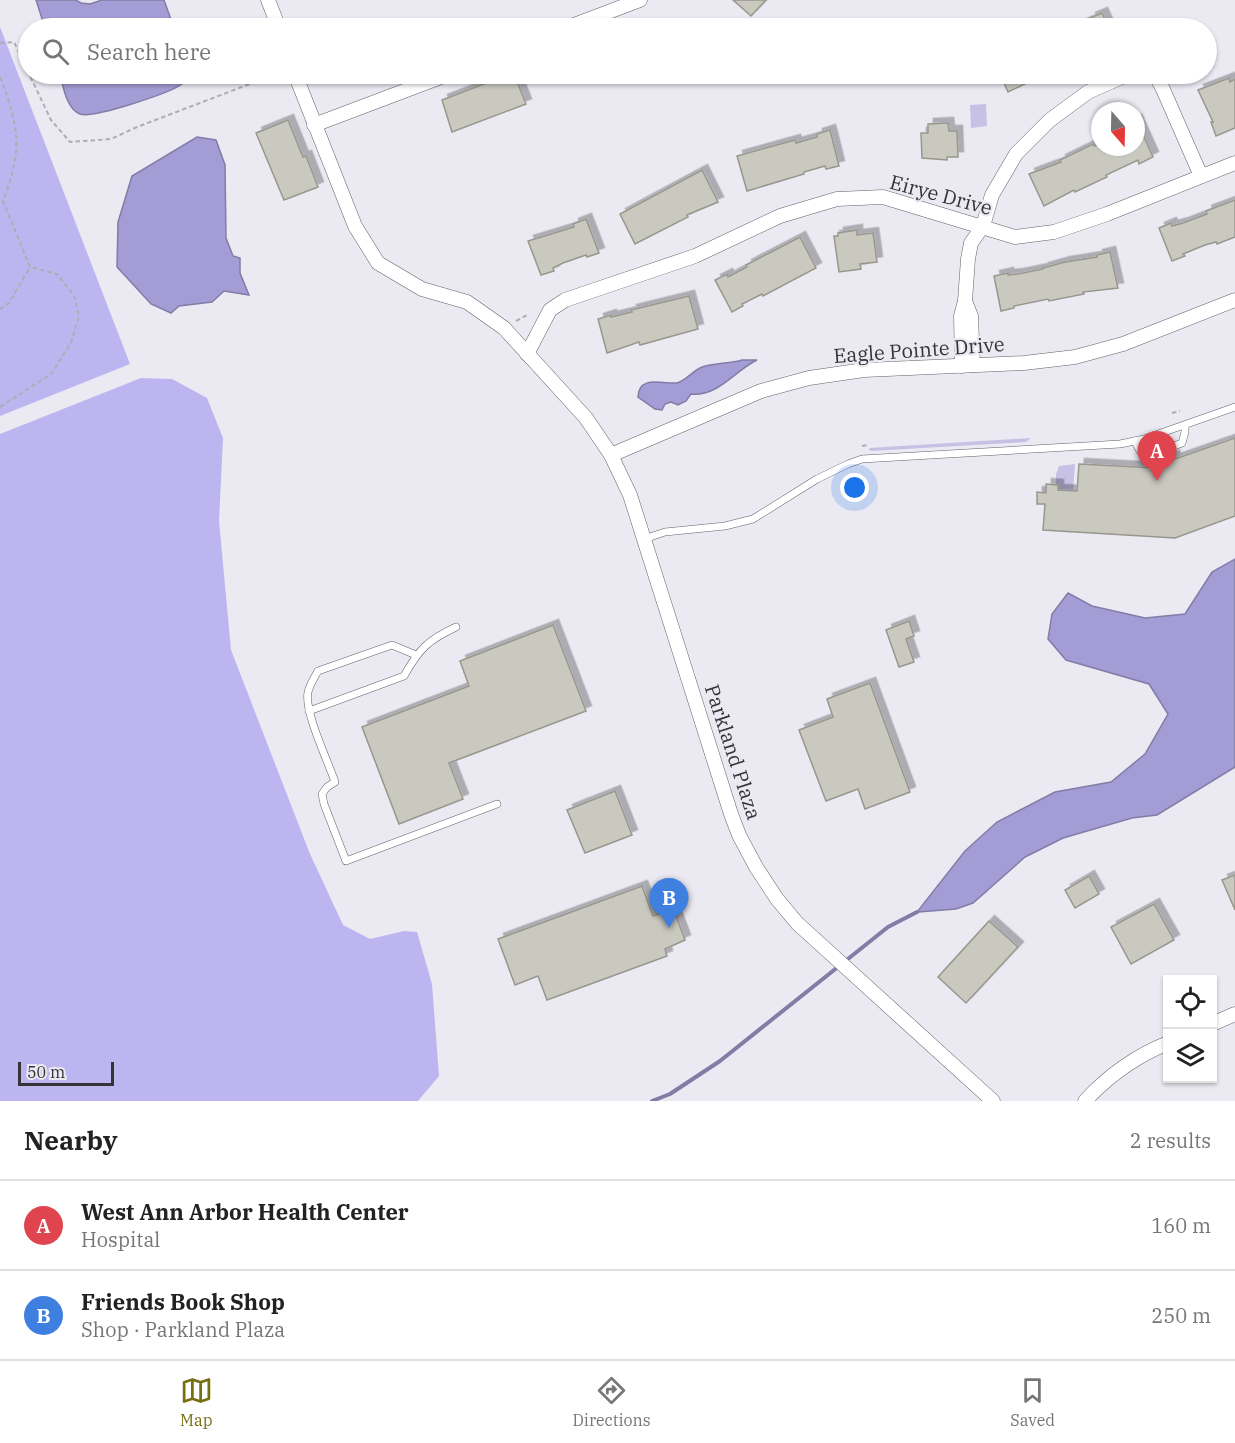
<!DOCTYPE html>
<html lang="en">
<head>
<meta charset="utf-8">
<style>
  :root { --surface:#fff; --page:#f2f2f2; --text:#222; --muted:#767676; --line:#e0e0e0; --accent:#777011 }
  body { margin:0; font-family:"IBM Plex Serif",serif; background:var(--page); color:var(--text) }
  .controls { position:absolute; right:18px; bottom:18px; display:grid; overflow:hidden; border-radius:0px; box-shadow:0 2px 4px #0004 }
  .controls button { width:54px; height:54px; display:grid; place-items:center; padding:0; border:0; border-bottom:2px solid var(--line); background:var(--surface); color:var(--text); font:30px sans-serif }
  .compass { position:absolute; left:1091px; top:102px; width:54px; height:54px; border-radius:50%; background:var(--surface); box-shadow:0 2px 4px #0004; rotate:160deg }
  .scale { position:absolute; left:18px; bottom:15px; width:96px; box-sizing:border-box; padding-left:6px; border:3px solid #343437; border-top:0; font-size:16px; line-height:21px; white-space:nowrap; color:#343437; -webkit-text-stroke:4px #ebeaf3; paint-order:stroke }
  .you { position:absolute; left:855px; top:488px; width:21px; height:21px; margin:-15px; border:4px solid #fff; border-radius:50%; background:#1a73e8; box-shadow:0 0 0 9px #1a73e833 }
  .badge { display:grid; place-items:center; width:39px; height:39px; border-radius:50%; background:var(--accent); color:#fff; font-size:20px; font-weight:700 }
  .pin { position:absolute; translate:-50% -50px; filter:drop-shadow(0 2px 3px #0008) }
  .pin::after { content:''; position:absolute; top:32px; width:21px; height:18px; background:inherit; clip-path:polygon(0 0,100% 0,50% 100%) }
  .list { margin:0; padding:0; list-style:none }
  h2 { display:flex; justify-content:space-between; align-items:center; height:78px; margin:0; padding:0 24px; font-size:26px }
  h2 small { font-size:20px; font-weight:400; color:var(--muted) }
  .list li { display:grid; grid-template-columns:39px 1fr auto; gap:18px; align-items:center; box-sizing:border-box; height:90px; padding:0 24px; border-top:2px solid var(--line) }
  .list b { display:block; font-size:22px; white-space:nowrap }
  .list p { margin:0; font-size:20px; white-space:nowrap; color:var(--muted) }
  .list em { font-size:20px; font-style:normal; color:var(--muted) }
  .icon { flex:none; width:33px; height:33px; fill:none; stroke:currentColor; stroke-width:2; stroke-linecap:round; stroke-linejoin:round }
  .map { position:relative; flex:none; width:1235px; height:1101px; overflow:hidden }
  .search { position:absolute; background:var(--surface); box-shadow:0 2px 4px #0004; left:18px; right:18px; top:18px; height:66px; display:flex; align-items:center; gap:15px; box-sizing:border-box; padding:0 21px; border-radius:33px; color:var(--muted); font-size:22px }
  .sheet { height:258px; background:var(--surface) }
  nav { display:flex; justify-content:space-around; align-items:center; box-sizing:border-box; height:84px; border-top:2px solid var(--line); background:var(--surface); font-size:16px; color:var(--muted) }
  nav a { display:grid; justify-items:center; gap:3px }
  nav .on { color:var(--accent) }
  .map>svg:first-child { display:block }
  .green { fill:#c6c1e5 }
  .forest { fill:#bdb5f0 }
  .water { fill:#a49cd5; stroke:#827da6; stroke-width:1.5 }
  .lines { fill:none; stroke-linecap:round; stroke-linejoin:round }
  .stream { stroke:#827da6; stroke-width:4 }
  .building { fill:#c9c9c0; stroke:#98978e; stroke-width:1.5; filter:url(#shadow) }
  .service-casing { stroke:#626169; stroke-width:8 }
  .minor-casing { stroke:#626169; stroke-width:15 }
  .path { stroke:#adadb4; stroke-width:2; stroke-dasharray:4.5 3; stroke-linecap:butt }
  .service { stroke:#fff; stroke-width:7 }
  .minor { stroke:#fff; stroke-width:14 }
  .labels { text-anchor:middle; stroke-width:4.5; stroke-linejoin:round; paint-order:stroke }
  .street-label { font-size:20px; fill:#343437; stroke:#ebeaf3 }
</style>
</head>
<body>
<div class="map">
<svg width="1235" height="1101" viewBox="0 0 1235 1101">
  <defs>
    <filter id="shadow"><feDropShadow dx="5.5" dy="-5.5" stdDeviation="0" flood-color="#0004"/></filter>
  </defs>
  <rect width="100%" height="100%" fill="#ebeaf3"/>
  <g class="green">
    <polygon points="986,104 987,126 971,128 970,105"/>
    <polygon points="1031,438 1026,442 871,451 869,449 869,448"/>
    <polygon points="1075,464 1073,491 1056,490 1056,474 1059,466"/>
  </g>
  <g class="forest">
    <polygon points="0,27 130,364 0,416"/>
    <polygon points="141,378 172,379 207,398 223,438 219,521 231,650 310,854 343,925 370,939 404,931 417,932 432,984 439,1076 418,1101 0,1101 0,434"/>
  </g>
  <g class="water">
    <polygon points="36,0 76,0 81,3 90,4 102,0 164,0 174,28 45,28"/>
    <path d="M60 74H188V77C186 79 185 82 182 84 170 93 92 119 80 114 66 109 63 85 60 74Z"/>
    <polygon points="197,137 216,140 225,165 226,238 233,256 240,258 240,273 249,295 224,291 212,302 179,306 171,313 151,304 117,267 118,222 132,176"/>
    <path d="M742 360H757C734 371 718 397 691 394L686 401 678 405 671 402 665 404 662 410 655 409 638 397C639 375 661 384 676 383 683 383 692 372 700 368 711 363 729 364 742 360Z"/>
    <polygon points="1235,559 1235,767 1157,815 1132,818 1063,838 1025,857 973,903 956,909 917,912 965,851 997,822 1055,792 1111,782 1145,754 1168,714 1149,684 1066,660 1048,639 1052,614 1068,593 1092,606 1145,618 1185,614 1212,572"/>
  </g>
  <g class="lines">
    <polyline class="stream" points="652,1101 670,1094 720,1061 888,927 917,912"/>
  </g>
  <g class="building">
    <polygon points="733,0 766,0 751,16"/>
    <polygon points="1102,13 1109,28 1072,28 1091,20 1090,18"/>
    <polygon points="510,74 514,74 526,104 452,132 442,100"/>
    <polygon points="1000,74 1046,74 1008,92"/>
    <polygon points="1229,78 1230,82 1235,79 1235,128 1216,136 1211,122 1213,122 1198,90"/>
    <polygon points="1136,119 1153,157 1139,164 1138,160 1106,175 1107,177 1075,192 1074,190 1044,206 1029,174 1061,162 1060,160 1093,144 1094,146 1100,143 1100,147 1136,147"/>
    <polygon points="288,120 303,157 306,156 318,187 284,200 256,133"/>
    <polygon points="948,123 949,131 957,131 958,157 947,157 947,160 922,158 921,133 928,133 928,124"/>
    <polygon points="830,130 839,166 826,169 825,166 804,172 804,174 747,191 737,156 795,140 796,143 817,137 817,134"/>
    <polygon points="702,170 718,202 687,215 688,217 635,244 620,214"/>
    <polygon points="1235,200 1235,237 1217,244 1216,242 1205,245 1183,254 1185,256 1172,261 1159,228 1171,223 1172,226 1183,223 1207,214 1206,211"/>
    <polygon points="586,219 599,253 587,257 586,255 563,263 553,268 554,271 541,275 528,241 574,227 573,224"/>
    <polygon points="857,230 857,235 873,233 877,262 860,264 861,269 839,272 834,236 838,236 838,233"/>
    <polygon points="800,237 816,268 763,296 762,294 742,304 743,306 732,312 715,280 727,274 728,277 747,267 746,265"/>
    <polygon points="1110,252 1118,288 1083,292 1084,294 1049,301 1048,299 1014,306 1014,308 1001,311 994,276 1008,273 1008,275 1018,274 1043,269 1043,268 1065,262 1097,257 1097,255"/>
    <polygon points="689,296 698,329 640,345 639,342 607,353 598,319 611,315 611,317 632,312 631,310"/>
    <polygon points="1235,438 1235,516 1175,538 1043,530 1045,504 1037,504 1037,492 1046,493 1046,484 1058,485 1058,490 1077,491 1079,464 1155,468 1152,460 1169,454 1171,458 1174,456 1175,459"/>
    <polygon points="909,621 914,636 906,639 914,662 899,667 886,630"/>
    <polygon points="553,625 586,711 449,763 463,799 399,824 362,727 469,686 460,661"/>
    <polygon points="870,683 910,792 865,809 858,789 826,801 799,730 833,717 827,699"/>
    <polygon points="615,791 632,835 585,853 567,810"/>
    <polygon points="1235,875 1235,910 1222,880"/>
    <polygon points="1089,876 1099,894 1075,908 1065,890"/>
    <polygon points="642,886 653,916 673,908 685,940 665,949 667,956 547,1000 538,976 515,985 498,939"/>
    <polygon points="1154,904 1174,940 1131,964 1111,927"/>
    <polygon points="989,921 1018,947 966,1003 938,977"/>
  </g>
  <g class="lines">
    <g class="service-casing">
      <g id="service">
        <path d="M1135 441C1139 449 1141 457 1151 455L1182 443 1185 432V425"/>
        <polyline points="644,539 665,532 725,526 753,519 817,479 848,464 862,459 1120,444 1144,439 1235,407"/>
        <path d="M416 655 392 645 318 671C314 678 310 684 308 692 304 712 328 761 335 782L327 787 322 794 324 804 346 861 497 804"/>
        <path d="M309 711 404 676C419 649 428 640 456 627"/>
      </g>
    </g>
    <g class="minor-casing">
      <g id="minor">
        <polyline points="268,0 279,28"/>
        <polyline points="566,28 640,0"/>
        <polyline points="295,74 355,226 378,263 422,289 467,302 504,328 586,418 611,455 630,495 731,814 739,835 756,867 777,899 797,923 993,1101"/>
        <polyline points="1151,74 1157,78 1162,87 1201,176"/>
        <polyline points="314,125 449,74"/>
        <polyline points="965,301 971,316 973,365"/>
        <polyline points="527,354 550,310 565,300 695,256 780,216 837,199 883,197 1015,237 1054,232 1107,214 1235,163"/>
        <polyline points="962,366 961,316 965,301 968,259 971,243 983,226 992,195 1016,154 1050,120 1088,92 1129,74"/>
        <polyline points="611,455 761,391 809,378 864,370 1024,363 1075,357 1123,344 1235,300"/>
        <polyline points="1212,1024 1235,1014"/>
        <path d="M1085 1101C1108 1076 1136 1056 1168 1043"/>
      </g>
    </g>
    <g class="path">
      <polyline points="0,43 14,42 51,120 70,142 111,139 137,127 276,74"/>
      <path d="M0 77C19 126 23 150 3 201L30 267"/>
      <polyline points="0,309 9,303 30,267"/>
      <polyline points="516,321 527,315"/>
      <polyline points="0,407 51,374 71,343 79,316 74,296 57,274 30,267"/>
      <polyline points="1172,413 1180,411"/>
      <polyline points="862,446 869,445"/>
    </g>
    <use href="#service" class="service"/>
    <use href="#minor" class="minor"/>
  </g>
  <g class="labels">
    <g class="street-label">
      <text transform="translate(941 195) rotate(15)" y="7">Eirye Drive</text>
      <text transform="translate(919 350) rotate(-4)" y="7">Eagle Pointe Drive</text>
      <text transform="translate(733 752) rotate(72)" y="7">Parkland Plaza</text>
    </g>
  </g>
</svg>
<div class="controls">
<button><svg class="icon" aria-label="locate" viewBox="0 0 24 24"><circle cx="12" cy="12" r="6"/><path d="M12 2v4M12 18v4M2 12h4M18 12h4"/></svg></button>
<button><svg class="icon" aria-label="layers" viewBox="0 0 24 24"><path d="M12 4l9 5-9 5-9-5zM3 14l9 5 9-5"/></svg></button>
</div>
<svg class="compass" viewBox="-18 -18 36 36"><path d="M0-13l5 13h-10z" fill="#e53935"/><path d="M0 13l5-13h-10z" fill="#767676"/></svg>
<div class="scale">50 m</div>
<div class="you"></div>
<div class="pin badge" style="left:1157px;top:481px;background:#e0444e">A</div>
<div class="pin badge" style="left:669px;top:928px;background:#3f7fe0">B</div>
<div class="search"><svg class="icon" aria-label="search" viewBox="0 0 24 24"><circle cx="10" cy="10" r="6"/><path d="M15 15l6 6"/></svg>Search here</div>
</div>
<section class="sheet">
<h2>Nearby<small>2 results</small></h2>
<ul class="list">
<li><span class="badge" style="background:#e0444e">A</span><div><b>West Ann Arbor Health Center</b><p>Hospital</p></div><em>160 m</em></li>
<li><span class="badge" style="background:#3f7fe0">B</span><div><b>Friends Book Shop</b><p>Shop · Parkland Plaza</p></div><em>250 m</em></li>
</ul>
</section>
<nav>
<a class="on"><svg class="icon" aria-label="map" viewBox="0 0 24 24"><path d="M3 6l6-2 6 2 6-2v14l-6 2-6-2-6 2zM9 4v14M15 6v14"/></svg>Map</a>
<a><svg class="icon" aria-label="directions" viewBox="0 0 24 24"><path d="M12 3l9 9-9 9-9-9zM9 14v-3h6M13 9l2 2-2 2"/></svg>Directions</a>
<a><svg class="icon" aria-label="saved" viewBox="0 0 24 24"><path d="M7 4h10v16l-5-4-5 4z"/></svg>Saved</a>
</nav>
</body>
</html>
